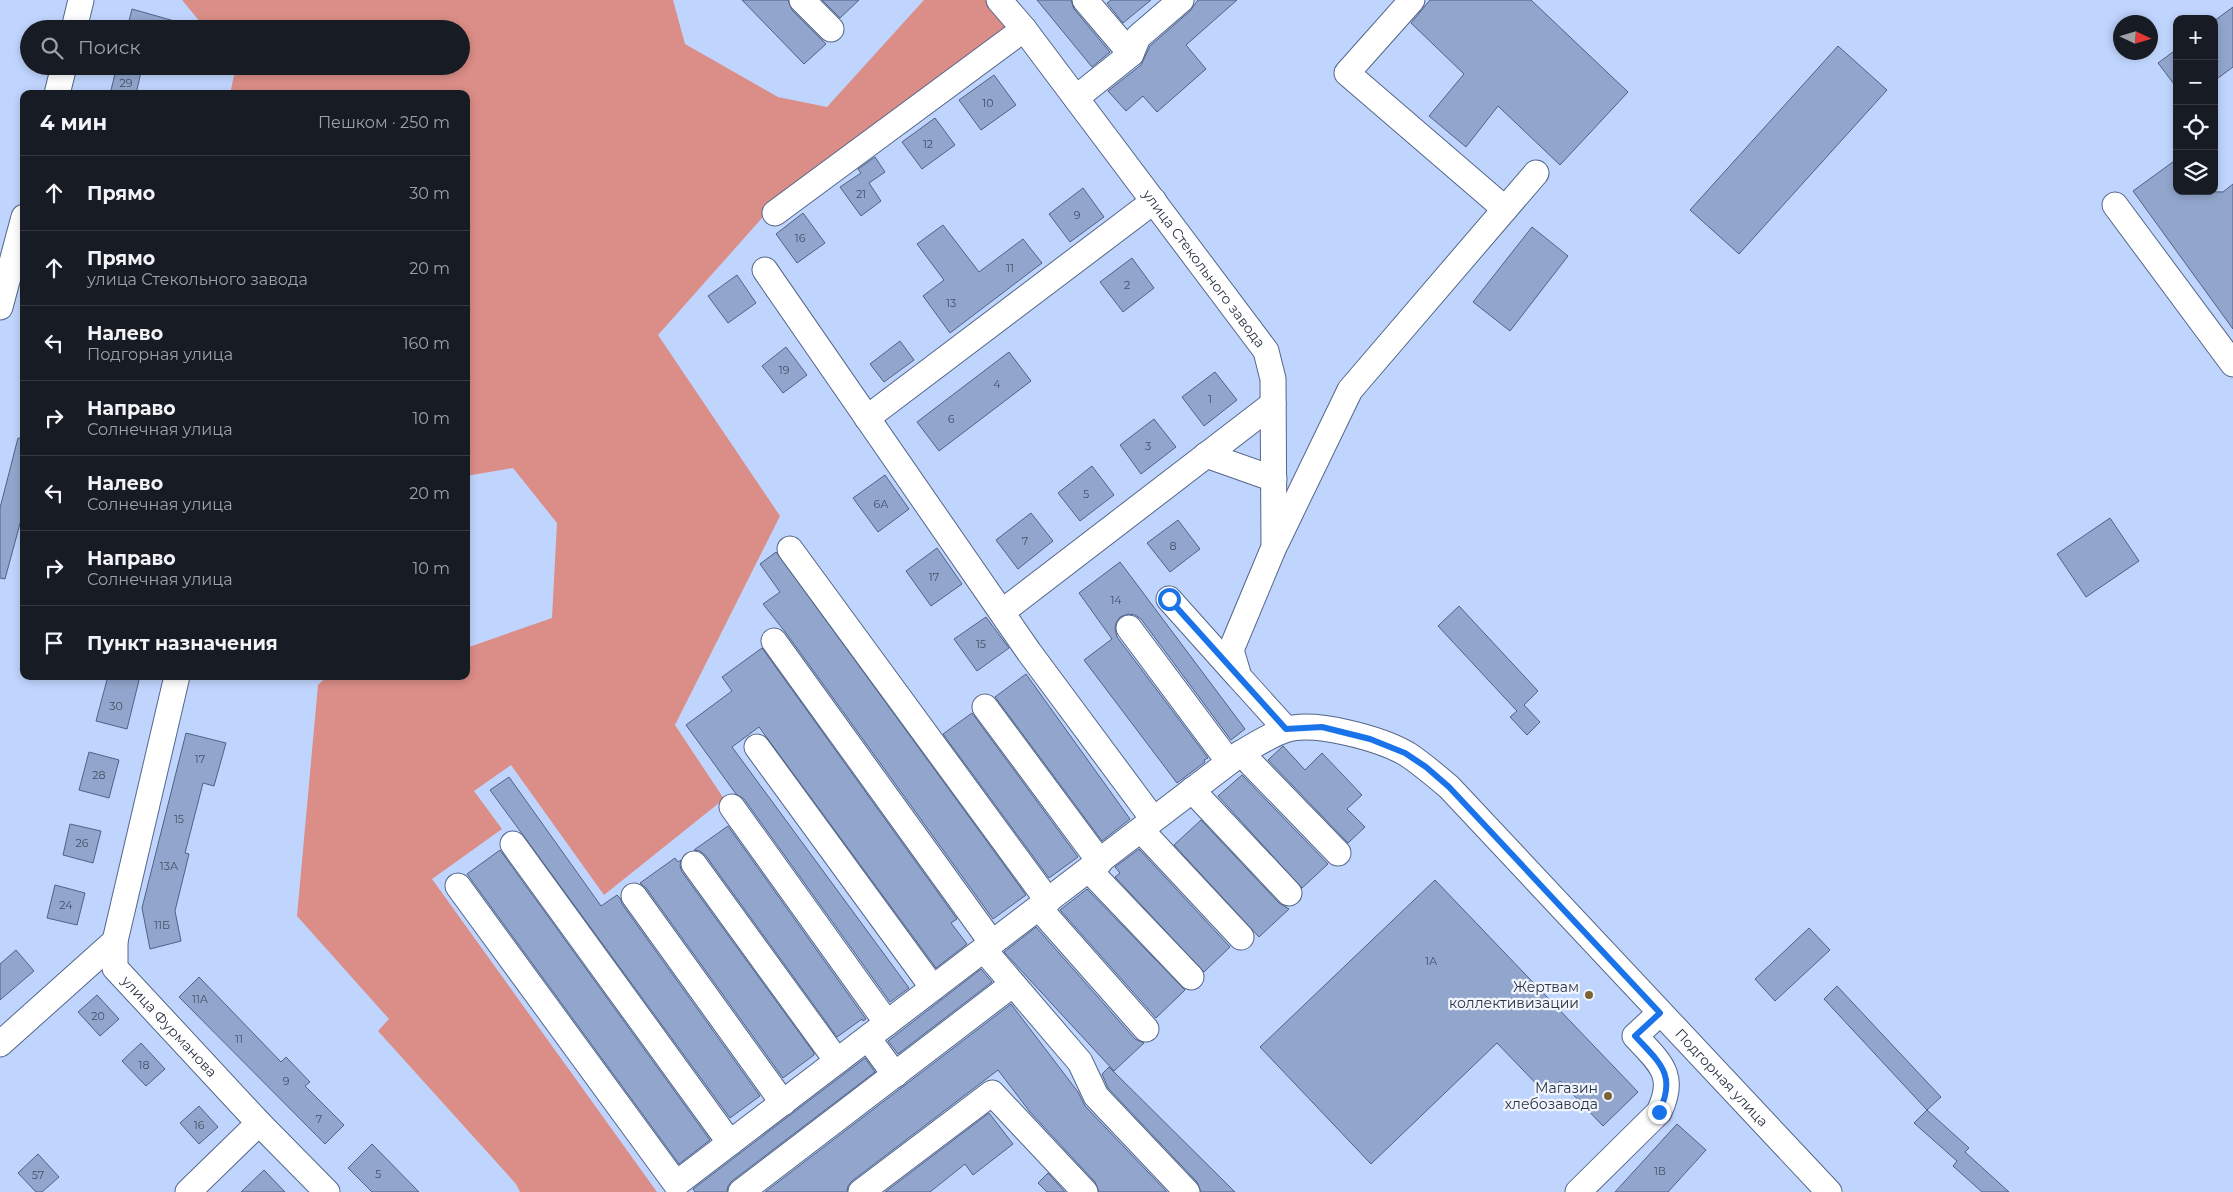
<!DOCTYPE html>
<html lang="ru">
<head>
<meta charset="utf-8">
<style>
  :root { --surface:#171b24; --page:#20242c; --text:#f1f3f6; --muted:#9ea1a6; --line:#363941 }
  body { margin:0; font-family:Montserrat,sans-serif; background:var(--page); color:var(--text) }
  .controls { position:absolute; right:15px; top:15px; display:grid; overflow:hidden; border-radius:10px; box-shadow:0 2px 8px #0003 }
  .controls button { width:45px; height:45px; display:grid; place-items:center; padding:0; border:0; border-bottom:1px solid var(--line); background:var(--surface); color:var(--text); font:25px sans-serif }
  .compass { position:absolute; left:2113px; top:15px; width:45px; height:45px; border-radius:50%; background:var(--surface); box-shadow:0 2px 8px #0003; rotate:94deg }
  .stop { position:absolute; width:15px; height:15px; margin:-11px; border:4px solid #1a73e8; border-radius:50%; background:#fff }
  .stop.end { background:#1a73e8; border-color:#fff; box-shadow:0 1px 5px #0008 }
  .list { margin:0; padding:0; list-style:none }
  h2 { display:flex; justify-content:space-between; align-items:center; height:65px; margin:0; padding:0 20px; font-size:21px }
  h2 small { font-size:16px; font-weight:400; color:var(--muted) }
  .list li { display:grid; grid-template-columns:32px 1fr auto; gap:15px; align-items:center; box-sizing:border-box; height:75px; padding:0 20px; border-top:1px solid var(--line) }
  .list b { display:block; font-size:19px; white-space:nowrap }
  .list p { margin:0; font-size:16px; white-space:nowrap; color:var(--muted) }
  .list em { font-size:16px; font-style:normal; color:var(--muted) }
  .icon { flex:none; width:28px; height:28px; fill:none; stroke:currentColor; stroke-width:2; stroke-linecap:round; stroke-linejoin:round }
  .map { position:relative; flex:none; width:2233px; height:1192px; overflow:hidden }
  .search { position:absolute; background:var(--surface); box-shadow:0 2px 8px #0003; left:20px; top:20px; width:450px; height:55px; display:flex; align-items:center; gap:12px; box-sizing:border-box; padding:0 18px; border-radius:28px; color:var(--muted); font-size:19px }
  .panel { position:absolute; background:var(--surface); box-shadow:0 2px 8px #0003; left:20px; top:90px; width:450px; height:590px; border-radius:10px }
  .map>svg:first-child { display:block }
  .green { fill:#db8d87 }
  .building { fill:#92a6cd; stroke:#506185 }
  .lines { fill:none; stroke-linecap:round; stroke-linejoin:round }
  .minor-casing { stroke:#54668a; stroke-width:27 }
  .minor { stroke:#fff; stroke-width:25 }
  .route { stroke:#1a73e8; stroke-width:6 }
  .poi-dot { fill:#796333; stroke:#f1f5fe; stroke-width:2 }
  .labels { text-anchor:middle; stroke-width:4.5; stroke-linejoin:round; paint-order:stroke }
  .number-label { font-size:11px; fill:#455066 }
  .street-label { font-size:14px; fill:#2b3343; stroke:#f1f5fe }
  .poi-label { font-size:14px; fill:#2b3343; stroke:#f1f5fe; text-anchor:end }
</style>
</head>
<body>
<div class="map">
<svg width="2233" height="1192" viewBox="0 0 2233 1192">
  <rect width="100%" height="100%" fill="#c0d5fe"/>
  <polygon class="green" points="182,0 673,0 685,44 778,97 827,107 924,0 990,0 1010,24 770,209 658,335 780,516 675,725 724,799 604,895 511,765 474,791 502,829 432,879 657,1192 520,1192 516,1184 378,1031 389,1019 297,916 318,685 327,676 466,676 466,648 552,618 557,523 513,468 466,476 466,94 230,94 236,66 461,66 461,29 206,29"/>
  <g class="building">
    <polygon points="742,0 788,0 792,10 826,44 804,64"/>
    <polygon points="822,0 859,0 840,18"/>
    <polygon points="1037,0 1071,0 1074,9 1110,52 1092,67"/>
    <polygon points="1111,0 1151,0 1123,23 1107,3"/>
    <polygon points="1198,0 1237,0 1186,45 1206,69 1157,112 1143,96 1126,111 1108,91 1141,65 1150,46 1190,11"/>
    <polygon points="1430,0 1531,0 1628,92 1560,165 1498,106 1466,147 1429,116 1464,74 1411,23"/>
    <polygon points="2233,7 2233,67 2214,81 2214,21"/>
    <polygon points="132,9 185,24 184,29 127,29"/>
    <polygon points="1838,46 1887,90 1739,254 1690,210"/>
    <polygon points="2177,49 2177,88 2158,63"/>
    <polygon points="117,66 141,72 136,94 110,94"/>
    <polygon points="994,75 1016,105 981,130 959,100"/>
    <polygon points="935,118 955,145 922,169 902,142"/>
    <polygon points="875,157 885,172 869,183 881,201 861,216 840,187 861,173 858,169"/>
    <polygon points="2177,159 2177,191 2223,192 2233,184 2233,329 2133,191"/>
    <polygon points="1083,188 1104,217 1070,242 1049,214"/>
    <polygon points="803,213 825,243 797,263 776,234"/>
    <polygon points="943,225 979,272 1023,239 1042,263 950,333 923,296 944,280 917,244"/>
    <polygon points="1532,227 1568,256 1510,331 1473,302"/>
    <polygon points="1132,258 1154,288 1123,312 1100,282"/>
    <polygon points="737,275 756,303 728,323 708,296"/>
    <polygon points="900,341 914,360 884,382 870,364"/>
    <polygon points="786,347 807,375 783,393 762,366"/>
    <polygon points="1009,352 1031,381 939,451 917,422"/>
    <polygon points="1215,372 1237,400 1204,426 1182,397"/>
    <polygon points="1154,419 1176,447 1141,474 1120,445"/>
    <polygon points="18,438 24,439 24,509 5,579 0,578 0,508"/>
    <polygon points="1092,466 1114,495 1080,521 1058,493"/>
    <polygon points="885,475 909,509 878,532 853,498"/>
    <polygon points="1031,513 1053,541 1018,569 996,540"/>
    <polygon points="2110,518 2139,561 2086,597 2057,554"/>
    <polygon points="1178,520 1200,549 1170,572 1147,543"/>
    <polygon points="937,548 962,584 931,606 906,571"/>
    <polygon points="776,552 1026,895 993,919 786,633 763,604 780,592 760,564"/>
    <polygon points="1120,562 1245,729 1231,740 1141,619 1135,615 1128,614 1120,617 1116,623 1115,629 1117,637 1208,758 1204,760 1205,762 1177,783 1084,660 1112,639 1079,593"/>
    <polygon points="1459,606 1538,691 1524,705 1540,722 1527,735 1510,717 1517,711 1438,626"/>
    <polygon points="986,617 1009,648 977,671 954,639"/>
    <polygon points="762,648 957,919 951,923 967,944 936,968 759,727 732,747 909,988 890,1002 744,799 736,794 686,725 732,691 722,677"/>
    <polygon points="1026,674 1130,819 1102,841 995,697"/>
    <polygon points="108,676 140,676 127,729 96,721"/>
    <polygon points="972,713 1078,857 1049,878 943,734"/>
    <polygon points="186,733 226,743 214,786 203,783 185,853 189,854 175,911 181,941 150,949 142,908"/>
    <polygon points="1283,746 1305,770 1322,753 1362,795 1347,809 1365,827 1348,843 1268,760"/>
    <polygon points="89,752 119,760 109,798 79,790"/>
    <polygon points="1242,775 1328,864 1302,888 1218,796"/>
    <polygon points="509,777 601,906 617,895 620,898 622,904 760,1096 730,1118 490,790"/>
    <polygon points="1201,820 1279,903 1289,909 1259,937 1174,845"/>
    <polygon points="70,824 101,831 93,863 63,855"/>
    <polygon points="728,826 866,1019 863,1021 862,1019 837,1037 706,856 700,851 694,850"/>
    <polygon points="1139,849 1230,947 1204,972 1115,877 1120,873 1115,867"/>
    <polygon points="500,850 710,1140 679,1164 467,874"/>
    <polygon points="675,858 678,862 681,860 680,866 682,872 814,1053 814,1055 783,1078 646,888 640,883"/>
    <polygon points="1435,880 1638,1092 1603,1126 1560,1081 1546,1094 1497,1043 1371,1164 1260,1047"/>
    <polygon points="55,885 85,893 77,925 47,918"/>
    <polygon points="1087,889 1185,990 1156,1018 1060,910"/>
    <polygon points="1036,927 1135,1039 1144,1043 1114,1071 1004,952"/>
    <polygon points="1809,928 1830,950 1775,1001 1755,979"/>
    <polygon points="16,950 34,971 0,1000 0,964"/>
    <polygon points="981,969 992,982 898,1054 888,1041"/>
    <polygon points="199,977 281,1062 286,1057 310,1082 305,1086 344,1125 325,1144 179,997"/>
    <polygon points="1837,986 1941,1097 1927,1110 1824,999"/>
    <polygon points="97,995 119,1019 100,1036 78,1012"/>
    <polygon points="1011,1004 1078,1092 1085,1106 1167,1192 1099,1192 1095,1182 1030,1112 998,1070 852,1181 848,1186 847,1192 765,1192"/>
    <polygon points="141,1043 165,1069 146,1086 122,1061"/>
    <polygon points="865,1058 875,1072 732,1181 728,1186 727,1192 695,1192 693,1189"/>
    <polygon points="1109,1067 1235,1192 1201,1192 1197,1182 1108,1088 1102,1074"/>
    <polygon points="199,1106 218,1127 199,1144 180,1123"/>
    <polygon points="1927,1110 1969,1148 1965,1152 2009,1192 1982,1192 1953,1166 1957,1161 1914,1123"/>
    <polygon points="989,1113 1013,1144 973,1175 965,1164 930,1192 885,1192"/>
    <polygon points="1677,1124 1706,1150 1668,1192 1615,1192"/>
    <polygon points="372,1144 419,1192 372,1192 348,1168"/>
    <polygon points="38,1154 59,1177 42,1192 36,1192 18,1173"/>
    <polygon points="264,1170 285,1192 241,1192"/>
    <polygon points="1048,1173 1065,1192 1047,1192 1038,1183"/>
  </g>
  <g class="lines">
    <g class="minor-casing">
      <g id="minor">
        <polyline points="802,0 831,29"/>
        <path id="s1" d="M999 0 1024 29 1266 351 1273 379 1274 547 1231 650 1239 677 1286 729"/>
        <polyline points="1085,0 1131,54"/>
        <polyline points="1412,0 1347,73 1505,209"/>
        <polyline points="74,29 81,0"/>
        <polyline points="57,94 64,66"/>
        <polyline points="1076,98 1131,54 1138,37 1181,0"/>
        <polyline points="2115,205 2233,364"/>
        <polyline points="775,213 1024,29"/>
        <polyline points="765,270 1029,652 1153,819"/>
        <polyline points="0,307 24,217"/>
        <polyline points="867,418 1154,201"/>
        <polyline points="1206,455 1274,479"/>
        <polyline points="1276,543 1350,390 1536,173"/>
        <polyline points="790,549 1048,901"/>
        <polyline points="1169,599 1237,675"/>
        <polyline points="1002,612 1273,404"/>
        <polyline points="1129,628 1229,762"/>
        <polyline points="774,641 992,943"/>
        <path id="s2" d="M177 676 115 941V968L259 1123 327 1192"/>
        <polyline points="985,707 1100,862"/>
        <polyline points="757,747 933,988"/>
        <polyline points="1241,753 1338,853"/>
        <polyline points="1192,790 1289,893"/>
        <polyline points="732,807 887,1023"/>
        <polyline points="1141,830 1241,937"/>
        <polyline points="513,844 730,1143"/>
        <polyline points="694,864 837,1061"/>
        <polyline points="1089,870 1191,977"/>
        <path id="s3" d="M458 886 676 1184 1241 753C1255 745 1270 735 1285 730 1314 720 1381 739 1407 754 1422 764 1435 775 1449 787L1829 1192"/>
        <polyline points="634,896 783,1103"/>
        <polyline points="1039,908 1146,1029"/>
        <polyline points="984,950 1080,1062 1096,1096 1187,1192"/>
        <polyline points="868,1038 895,1075"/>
        <polyline points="0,1044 115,941"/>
        <polyline points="188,1192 259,1123"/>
        <polyline points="741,1192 1013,984"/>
        <polyline points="861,1192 992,1093 1085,1192"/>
        <path d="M1578 1192 1659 1112C1677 1075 1660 1063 1635 1036L1660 1013"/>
      </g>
    </g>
    <use href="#minor" class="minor"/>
  </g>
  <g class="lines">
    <path class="route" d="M1169 599 1286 729 1322 727 1370 739 1405 753 1426 767 1449 787 1660 1013 1635 1036C1660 1063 1677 1075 1659 1112"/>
  </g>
  <g class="poi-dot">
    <circle cx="1589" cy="995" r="5"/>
    <circle cx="1608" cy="1096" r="5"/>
  </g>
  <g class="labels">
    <g class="number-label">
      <text x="126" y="87">29</text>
      <text x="988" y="107">10</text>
      <text x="928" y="148">12</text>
      <text x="861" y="198">21</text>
      <text x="1077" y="219">9</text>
      <text x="800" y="242">16</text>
      <text x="1010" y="272">11</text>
      <text x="1127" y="289">2</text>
      <text x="951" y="307">13</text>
      <text x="784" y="374">19</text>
      <text x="997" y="388">4</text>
      <text x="1210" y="403">1</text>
      <text x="951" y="423">6</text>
      <text x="1148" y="450">3</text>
      <text x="1086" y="498">5</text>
      <text x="881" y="508">6А</text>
      <text x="1025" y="545">7</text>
      <text x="1173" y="550">8</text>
      <text x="934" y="581">17</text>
      <text x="1116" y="604">14</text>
      <text x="981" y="648">15</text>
      <text x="116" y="710">30</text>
      <text x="200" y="763">17</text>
      <text x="99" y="779">28</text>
      <text x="179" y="823">15</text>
      <text x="82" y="847">26</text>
      <text x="169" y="870">13А</text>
      <text x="66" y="909">24</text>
      <text x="162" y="929">11Б</text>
      <text x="1431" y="965">1А</text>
      <text x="200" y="1003">11А</text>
      <text x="98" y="1020">20</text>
      <text x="239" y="1043">11</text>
      <text x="144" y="1069">18</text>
      <text x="286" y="1085">9</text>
      <text x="319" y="1123">7</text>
      <text x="199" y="1129">16</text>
      <text x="1660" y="1175">1В</text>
      <text x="378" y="1178">5</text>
      <text x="38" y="1179">57</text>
    </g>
    <g class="street-label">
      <text dy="5" stroke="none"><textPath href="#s1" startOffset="338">улица Стекольного завода</textPath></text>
      <text dy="5" stroke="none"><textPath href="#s2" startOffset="379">улица Фурманова</textPath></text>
      <text dy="5" stroke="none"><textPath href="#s3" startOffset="1708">Подгорная улица</textPath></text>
    </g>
    <g class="poi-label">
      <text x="1579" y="992">Жертвам<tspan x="1579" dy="16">коллективизации</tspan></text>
      <text x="1598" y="1093">Магазин<tspan x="1598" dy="16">хлебозавода</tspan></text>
    </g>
  </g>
</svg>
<div class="controls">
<button>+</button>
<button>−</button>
<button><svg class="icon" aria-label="locate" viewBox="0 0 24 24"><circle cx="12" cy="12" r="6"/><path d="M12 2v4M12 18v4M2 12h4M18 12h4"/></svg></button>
<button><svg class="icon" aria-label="layers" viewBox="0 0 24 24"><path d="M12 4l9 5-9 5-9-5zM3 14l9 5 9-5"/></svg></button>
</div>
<svg class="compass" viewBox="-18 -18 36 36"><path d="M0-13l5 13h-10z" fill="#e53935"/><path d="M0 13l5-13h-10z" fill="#9ea1a6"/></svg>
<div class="stop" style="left:1169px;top:599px"></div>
<div class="stop end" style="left:1659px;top:1112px"></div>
<div class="search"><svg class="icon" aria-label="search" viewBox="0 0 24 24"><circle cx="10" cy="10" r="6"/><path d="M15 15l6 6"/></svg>Поиск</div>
<section class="panel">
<h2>4 мин<small>Пешком · 250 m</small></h2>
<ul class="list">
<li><svg class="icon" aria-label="ahead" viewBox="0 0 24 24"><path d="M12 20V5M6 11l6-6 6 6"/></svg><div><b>Прямо</b></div><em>30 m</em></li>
<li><svg class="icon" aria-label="ahead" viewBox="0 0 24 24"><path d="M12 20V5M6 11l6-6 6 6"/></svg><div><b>Прямо</b><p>улица Стекольного завода</p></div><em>20 m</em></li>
<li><svg class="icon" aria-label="left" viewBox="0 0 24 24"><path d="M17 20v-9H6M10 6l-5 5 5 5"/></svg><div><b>Налево</b><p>Подгорная улица</p></div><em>160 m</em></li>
<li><svg class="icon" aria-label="right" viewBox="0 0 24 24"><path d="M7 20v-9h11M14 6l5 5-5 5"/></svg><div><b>Направо</b><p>Солнечная улица</p></div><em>10 m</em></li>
<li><svg class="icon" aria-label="left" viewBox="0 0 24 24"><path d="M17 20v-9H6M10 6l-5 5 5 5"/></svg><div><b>Налево</b><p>Солнечная улица</p></div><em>20 m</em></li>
<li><svg class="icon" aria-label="right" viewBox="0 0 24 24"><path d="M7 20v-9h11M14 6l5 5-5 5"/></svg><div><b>Направо</b><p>Солнечная улица</p></div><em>10 m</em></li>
<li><svg class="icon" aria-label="arrive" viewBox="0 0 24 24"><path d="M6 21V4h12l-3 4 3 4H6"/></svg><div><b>Пункт назначения</b></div></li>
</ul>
</section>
</div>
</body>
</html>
